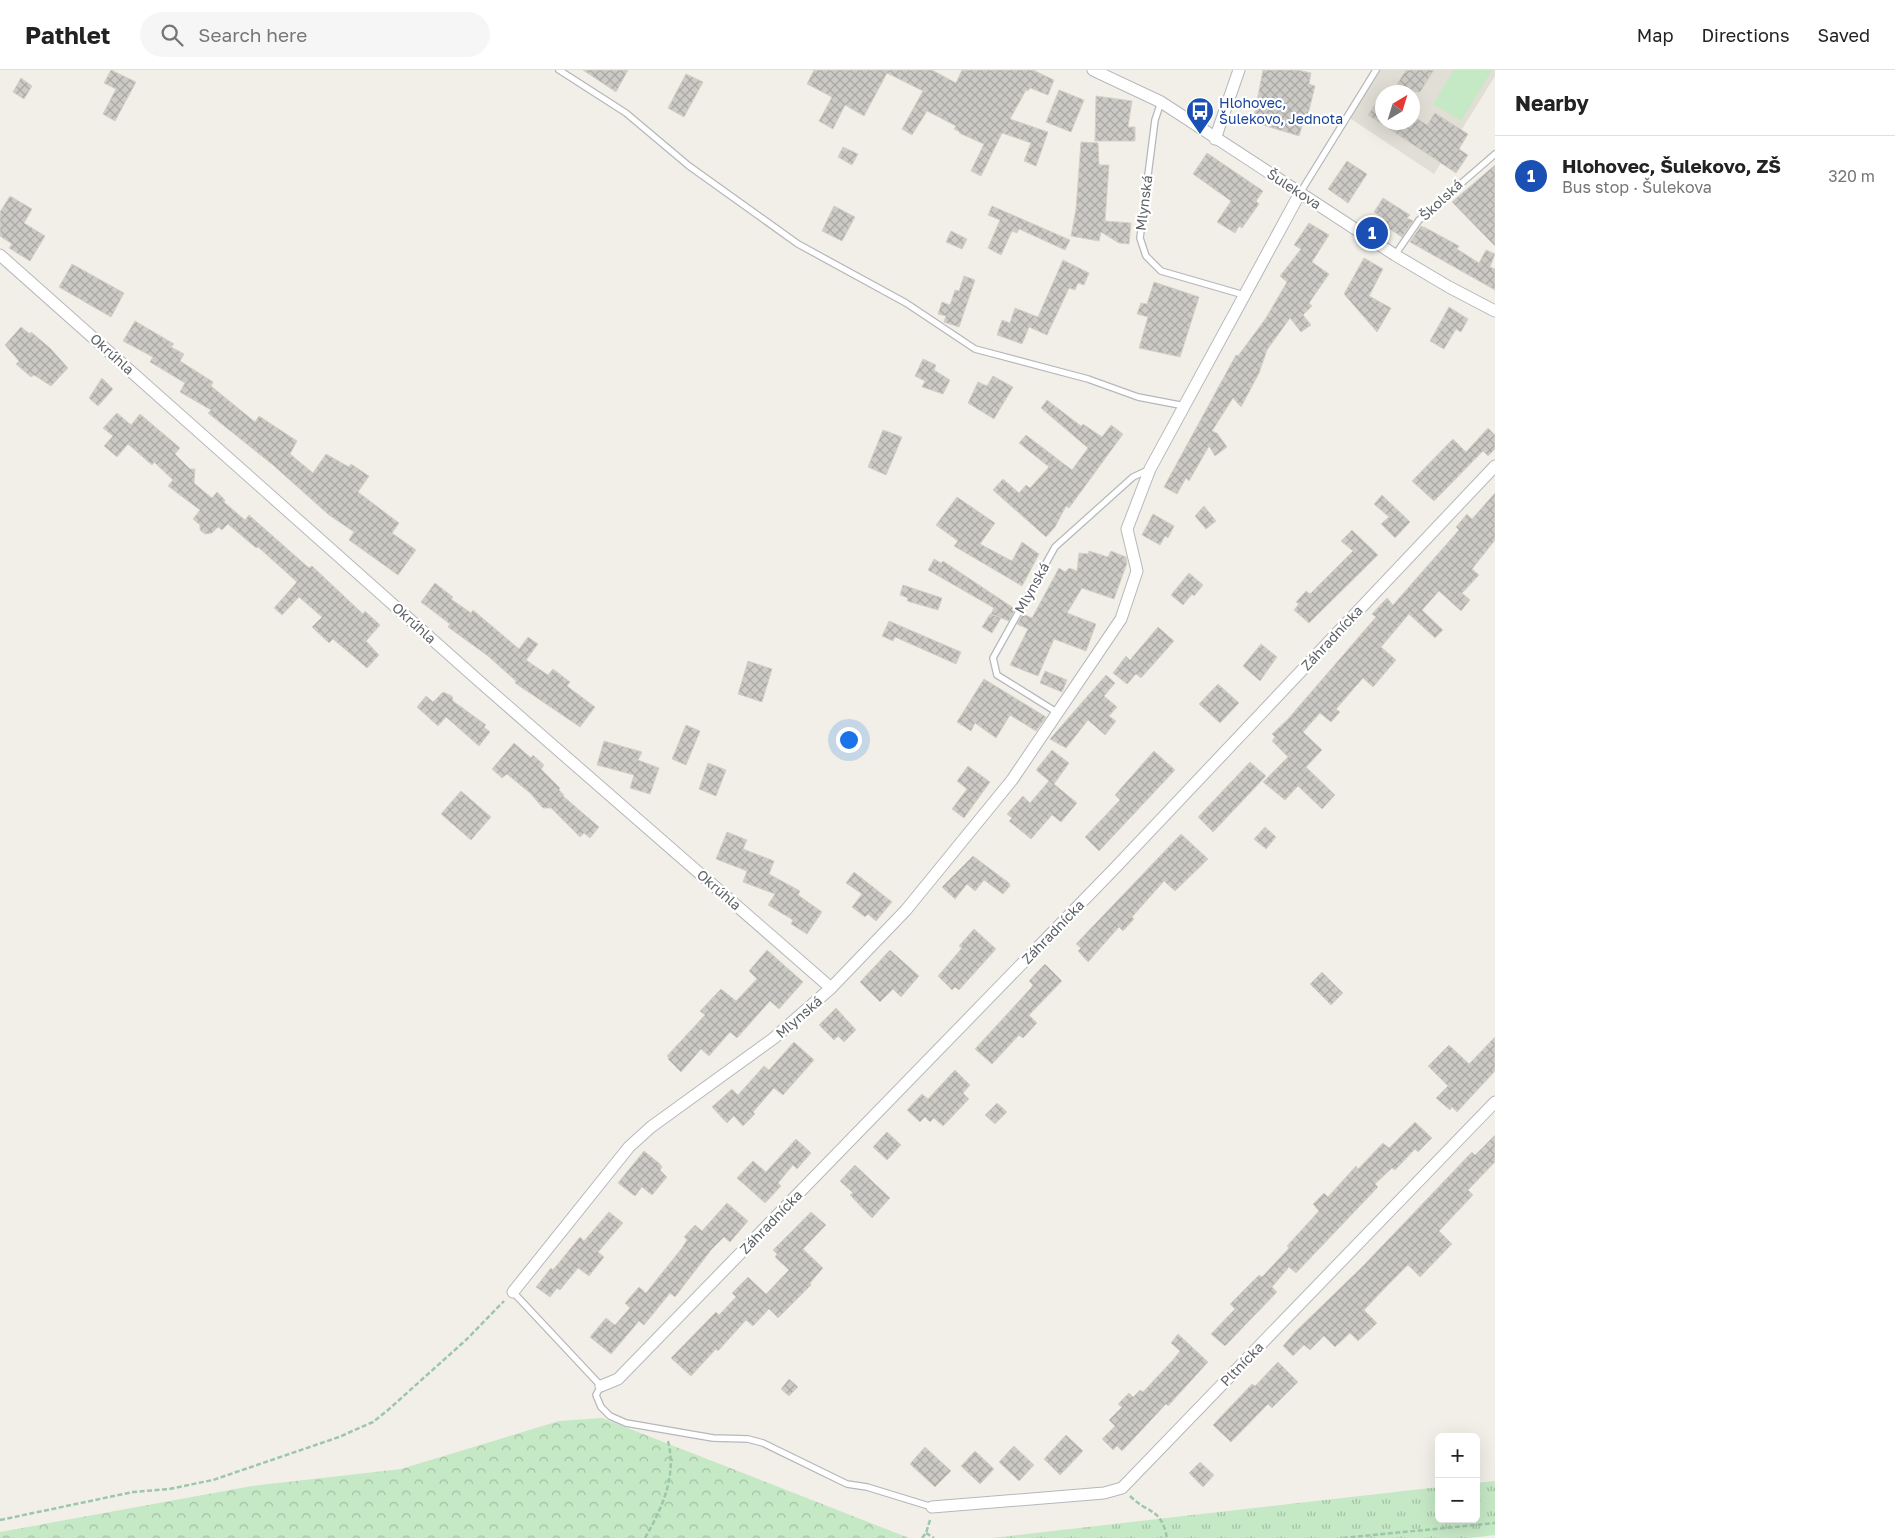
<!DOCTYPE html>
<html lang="en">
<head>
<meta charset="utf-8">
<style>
  :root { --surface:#fff; --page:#f6f6f6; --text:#222; --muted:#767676; --line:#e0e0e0; --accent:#ea4335 }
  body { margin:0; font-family:"Golos Text",sans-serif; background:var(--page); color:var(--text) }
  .controls { position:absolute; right:15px; bottom:15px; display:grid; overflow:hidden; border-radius:8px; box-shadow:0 5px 20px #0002 }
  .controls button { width:45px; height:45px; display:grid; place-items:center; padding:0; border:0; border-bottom:1px solid var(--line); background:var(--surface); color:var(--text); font:25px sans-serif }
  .compass { position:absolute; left:1375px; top:15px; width:45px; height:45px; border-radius:50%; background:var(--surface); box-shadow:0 5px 20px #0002; rotate:38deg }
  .you { position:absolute; left:848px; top:669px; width:18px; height:18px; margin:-12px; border:4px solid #fff; border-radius:50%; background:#1a73e8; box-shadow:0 0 0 8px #1a73e833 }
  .badge { display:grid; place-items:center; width:32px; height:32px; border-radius:50%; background:var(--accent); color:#fff; font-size:16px; font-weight:700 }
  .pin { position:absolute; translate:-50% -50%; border:2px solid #fff; box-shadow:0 1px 5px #0006 }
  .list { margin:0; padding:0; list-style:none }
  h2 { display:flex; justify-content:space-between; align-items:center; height:65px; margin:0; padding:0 20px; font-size:21px }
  h2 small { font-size:16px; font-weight:400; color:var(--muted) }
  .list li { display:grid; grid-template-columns:32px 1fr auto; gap:15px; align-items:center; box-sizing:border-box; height:80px; padding:0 20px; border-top:1px solid var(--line) }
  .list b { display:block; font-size:19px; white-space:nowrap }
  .list p { margin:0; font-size:16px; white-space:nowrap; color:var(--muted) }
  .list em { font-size:16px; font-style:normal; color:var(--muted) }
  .icon { flex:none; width:28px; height:28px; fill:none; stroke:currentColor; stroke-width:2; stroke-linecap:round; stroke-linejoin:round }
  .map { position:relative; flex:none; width:1495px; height:1468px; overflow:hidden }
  header { display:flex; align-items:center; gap:30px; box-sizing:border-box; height:70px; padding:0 25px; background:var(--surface); border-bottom:1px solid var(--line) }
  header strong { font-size:24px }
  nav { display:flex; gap:28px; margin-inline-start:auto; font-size:18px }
  .search { width:350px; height:45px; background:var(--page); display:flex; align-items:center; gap:12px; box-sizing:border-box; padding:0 18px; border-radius:28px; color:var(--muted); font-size:19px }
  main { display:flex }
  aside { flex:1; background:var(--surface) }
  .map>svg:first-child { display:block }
  .education { fill:#e1ded6; fill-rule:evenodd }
  .grass { fill:url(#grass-tufts) }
  .forest { fill:url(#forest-crowns) }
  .garden { fill:#c5e8c5 }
  .building { fill:url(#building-cross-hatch); stroke:#d6d1c6 }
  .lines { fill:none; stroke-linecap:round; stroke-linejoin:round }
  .lane-casing { stroke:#b5b8bc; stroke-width:8 }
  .street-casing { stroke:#b5b8bc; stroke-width:13 }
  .path { stroke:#9cc7a9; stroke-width:2.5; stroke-dasharray:5 2.5; stroke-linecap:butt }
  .lane { stroke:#fff; stroke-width:5.5 }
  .street { stroke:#fff; stroke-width:11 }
  .labels { text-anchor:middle; stroke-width:4.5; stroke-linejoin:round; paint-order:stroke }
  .transit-label { font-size:14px; fill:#164399; stroke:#fff; text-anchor:start }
  .street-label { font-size:14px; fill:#5f6368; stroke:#fff }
</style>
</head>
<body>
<header>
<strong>Pathlet</strong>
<div class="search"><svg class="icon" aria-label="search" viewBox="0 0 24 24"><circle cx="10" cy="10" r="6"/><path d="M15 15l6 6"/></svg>Search here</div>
<nav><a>Map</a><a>Directions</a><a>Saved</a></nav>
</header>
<main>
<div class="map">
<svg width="1495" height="1468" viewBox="0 0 1495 1468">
  <defs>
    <pattern id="grass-tufts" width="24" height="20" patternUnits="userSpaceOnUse" patternTransform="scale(1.25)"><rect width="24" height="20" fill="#c5e8c5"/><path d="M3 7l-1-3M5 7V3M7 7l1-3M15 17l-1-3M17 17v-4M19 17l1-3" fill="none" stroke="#a3c0a4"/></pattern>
    <pattern id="forest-crowns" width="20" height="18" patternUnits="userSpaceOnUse" patternTransform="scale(1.25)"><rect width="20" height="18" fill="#c5e8c5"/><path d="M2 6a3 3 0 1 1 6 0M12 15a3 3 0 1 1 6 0" fill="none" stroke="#a3c0a4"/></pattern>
    <pattern id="building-cross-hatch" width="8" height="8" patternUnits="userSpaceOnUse" patternTransform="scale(1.25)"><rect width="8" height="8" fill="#cccac5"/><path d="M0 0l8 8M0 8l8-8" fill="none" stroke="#a9a8a4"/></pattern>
  </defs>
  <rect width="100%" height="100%" fill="#f1efe8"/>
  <path class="education" d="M1379 0H1495V6L1434 104 1348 47ZM1382 22H1412V52H1382Z"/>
  <polygon class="grass" points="1495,1411 1495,1465 1469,1468 991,1468 1439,1417 1439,1449 1476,1449 1476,1413"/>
  <polygon class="forest" points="602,1348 909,1468 0,1468 0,1462 252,1416 401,1399 559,1351"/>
  <polygon class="garden" points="1454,0 1492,0 1461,51 1433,34"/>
  <g class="building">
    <polygon points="111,0 136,12 115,51 103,44 116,19 104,13"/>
    <polygon points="583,0 628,0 616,22"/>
    <polygon points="814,0 932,0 956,13 962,0 1033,0 1054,10 1048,25 1030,18 1028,21 1026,20 1010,49 1048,62 1036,96 1024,91 1031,73 1002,63 981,106 971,101 984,74 959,63 960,62 954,59 956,56 927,41 912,65 902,59 923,21 887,3 864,46 845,35 833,59 819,51 832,27 807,14"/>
    <polygon points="1263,0 1297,0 1311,3 1309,14 1315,16 1308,44 1306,43 1299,66 1253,52"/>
    <polygon points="1406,0 1434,0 1420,22 1392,22"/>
    <polygon points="686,4 703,12 684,47 668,38"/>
    <polygon points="21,8 32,16 24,29 13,22"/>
    <polygon points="1059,20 1084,30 1071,62 1046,52"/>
    <polygon points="1382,24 1382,52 1412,52 1412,45 1427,55 1435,43 1468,64 1459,79 1468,85 1456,103 1368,45"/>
    <polygon points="1096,26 1132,31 1128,57 1135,57 1135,71 1095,71"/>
    <polygon points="1081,72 1098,73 1099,95 1109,95 1105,151 1131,153 1129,174 1119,173 1101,162 1099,171 1071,166 1076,139"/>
    <polygon points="843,77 858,84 852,95 838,87"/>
    <polygon points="1207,83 1263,121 1256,131 1259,134 1242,158 1239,156 1235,163 1217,152 1231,131 1193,104"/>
    <polygon points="1347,91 1367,104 1348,133 1328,119"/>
    <polygon points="1495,95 1495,176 1452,132"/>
    <polygon points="10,126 32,139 24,153 45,166 30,191 9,178 12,174 0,166 0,142"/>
    <polygon points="1383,128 1410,145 1407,148 1413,151 1402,167 1382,154 1385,149 1374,142"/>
    <polygon points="834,136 855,147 842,171 822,161"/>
    <polygon points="992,136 1070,170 1065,180 1019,159 1017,163 1012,161 1001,185 988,178 1000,150 988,145"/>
    <polygon points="1309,153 1329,165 1312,192 1329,204 1309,233 1312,236 1303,245 1311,255 1301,262 1290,248 1267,280 1259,303 1241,337 1233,328 1212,361 1217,363 1227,377 1215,386 1209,376 1189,411 1186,408 1177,424 1164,417 1236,285 1238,286 1266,248 1287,212 1280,206 1301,179 1294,175"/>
    <polygon points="1421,156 1423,157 1420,160 1424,157 1459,176 1457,179 1479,193 1486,180 1495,184 1490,197 1495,199 1495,220 1410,172"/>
    <polygon points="951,161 967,169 962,179 946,172"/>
    <polygon points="1364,188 1383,199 1369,226 1391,238 1377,262 1344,224"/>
    <polygon points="1063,190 1089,203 1084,215 1078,213 1075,220 1069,218 1047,265 1029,257 1022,274 997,265 1002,250 1010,253 1015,238 1038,247"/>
    <polygon points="72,194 124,223 111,247 59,217"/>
    <polygon points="964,206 975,210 959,257 944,252 946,246 938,244 942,232 950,235 955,220 959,221"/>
    <polygon points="1154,212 1199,227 1180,287 1139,278 1148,247 1137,244 1141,233 1147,234"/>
    <polygon points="1449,237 1468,249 1461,262 1456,259 1444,279 1430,271"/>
    <polygon points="135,251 174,274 171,277 184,284 180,291 213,312 211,316 255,352 259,346 297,371 290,384 313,403 326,384 349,397 351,394 369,406 358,422 399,453 392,463 416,480 398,505 349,470 354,462 329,445 273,395 208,343 211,340 180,322 185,313 150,292 153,287 123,271"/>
    <polygon points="21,257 30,264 31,262 50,278 68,298 51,316 34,305 31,307 16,294 19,291 5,275"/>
    <polygon points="923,289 936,295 934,300 950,310 943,324 922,317 925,311 915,306"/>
    <polygon points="993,306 1013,317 994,349 968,333 978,312 987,316"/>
    <polygon points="102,308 113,319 98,336 89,328"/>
    <polygon points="1047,330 1081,356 1083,354 1102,367 1111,355 1123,364 1069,438 1066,436 1055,457 1046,467 993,420 1003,409 1019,423 1026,415 1030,418 1049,397 1019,373 1026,365 1072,400 1088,378 1041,338"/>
    <polygon points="117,343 131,355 140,344 180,378 175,384 190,399 195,399 194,413 212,428 217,422 225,430 224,432 245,450 249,445 309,498 312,496 363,544 365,541 380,555 366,571 379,585 367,598 333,569 329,573 312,557 322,547 299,527 282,545 274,538 297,512 258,477 256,478 228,454 222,460 218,457 212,463 205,464 200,460 200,455 193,449 200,440 168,416 173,410 154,392 152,395 128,374 117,387 104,376 113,366 103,358"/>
    <polygon points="1488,358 1495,365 1495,379 1488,386 1483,381 1434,431 1412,411 1453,369 1466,382"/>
    <polygon points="883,360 902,367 886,405 868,397"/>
    <polygon points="1495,423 1495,470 1472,499 1479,505 1462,523 1470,530 1461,541 1439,521 1422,540 1443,560 1435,568 1409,544 1381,577 1396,590 1373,617 1363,608 1336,639 1340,642 1331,652 1320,643 1303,662 1322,680 1306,697 1335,725 1322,739 1298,716 1285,730 1263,712 1288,687 1272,671 1275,667 1272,664 1288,649 1376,547 1372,544 1387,528 1393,535 1459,460 1456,457 1467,444 1472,449"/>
    <polygon points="1382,425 1410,452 1395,468 1381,454 1389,447 1374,434"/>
    <polygon points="957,427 995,453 980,474 1012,491 1022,472 1039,484 1022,516 954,476 958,471 936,455"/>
    <polygon points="1204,436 1216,451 1206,459 1195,446"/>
    <polygon points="1153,444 1174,456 1168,468 1165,466 1160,475 1142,465"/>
    <polygon points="1352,460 1378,485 1309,553 1294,540 1299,534 1296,532 1306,521 1310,524 1353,481 1341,471"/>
    <polygon points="1089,481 1108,487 1111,481 1126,487 1127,493 1114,529 1082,518 1067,543 1096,554 1086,581 1054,569 1038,606 1010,595 1028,559 1017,554 1023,544 1032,548 1059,498 1065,502 1069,498 1077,501 1079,483 1088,484"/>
    <polygon points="934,489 941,493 943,491 1015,539 1009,551 991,544 994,538 928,500"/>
    <polygon points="1189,503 1203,515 1194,526 1192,524 1183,535 1171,525"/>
    <polygon points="435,513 453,527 451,529 471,543 473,540 519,579 528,567 538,574 526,590 548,605 553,599 570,612 567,616 595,637 580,657 515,613 516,611 488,586 448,557 450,554 421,532"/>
    <polygon points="903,515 942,528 938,540 907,531 908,528 900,525"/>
    <polygon points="990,544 1001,548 992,563 982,557"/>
    <polygon points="889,551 961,582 956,594 895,567 893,571 882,566"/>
    <polygon points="1158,557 1174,571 1141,608 1136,604 1127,614 1113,603 1126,586 1130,590"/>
    <polygon points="1261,574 1277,587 1260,611 1243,596"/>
    <polygon points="748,591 772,599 762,632 738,624"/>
    <polygon points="1045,601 1067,610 1062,622 1040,613"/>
    <polygon points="1106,605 1115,613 1104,626 1117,637 1109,646 1116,651 1105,665 1088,650 1066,678 1050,669"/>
    <polygon points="984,609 1046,647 1036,661 1010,645 996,668 975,653 971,661 957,652"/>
    <polygon points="1218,614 1239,633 1220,653 1199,634"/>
    <polygon points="443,622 452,626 453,631 486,655 484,657 490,662 479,676 446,647 438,656 417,637 426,626 433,632"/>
    <polygon points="686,655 700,661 686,695 672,689"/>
    <polygon points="604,671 642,682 638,690 659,698 650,724 630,718 634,705 597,695"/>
    <polygon points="514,673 531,688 533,685 544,695 541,699 560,718 559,720 564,725 563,726 599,757 590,768 584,763 580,767 551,738 543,738 530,723 507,704 502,708 492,699"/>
    <polygon points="1052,680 1069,693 1054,714 1077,733 1061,752 1052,745 1031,769 1009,751 1012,748 1007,744 1023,726 1030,733 1049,711 1036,700"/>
    <polygon points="1154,681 1175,700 1099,781 1085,767 1120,730 1115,725"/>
    <polygon points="1250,692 1266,706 1213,762 1198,747"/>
    <polygon points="708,693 726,700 716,726 699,719"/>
    <polygon points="968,696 990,712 964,748 952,739 967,719 957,711"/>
    <polygon points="461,721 491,747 471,770 441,744"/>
    <polygon points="1265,757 1276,767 1266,779 1254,769"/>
    <polygon points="727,762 747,770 743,779 774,791 769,804 800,821 798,825 822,842 807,864 791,854 793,850 768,835 775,824 743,812 747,801 716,789"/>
    <polygon points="1181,764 1208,789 1175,821 1164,811 1132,847 1134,849 1123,861 1119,857 1088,892 1078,881 1081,878 1076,874"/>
    <polygon points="973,786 1009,813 1010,816 1003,824 984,810 975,821 967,814 955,829 942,817"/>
    <polygon points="854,802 892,832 876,851 868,844 865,847 852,837 862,824 846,813"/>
    <polygon points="974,859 996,879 959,920 955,917 952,920 938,906 962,878 959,876"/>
    <polygon points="767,880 803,912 779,939 770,931 737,968 730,962 709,986 701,979 681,1002 668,989 669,988 667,986 705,945 700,941 721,919 736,931 757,909 749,901"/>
    <polygon points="890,880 919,906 901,927 893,919 880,932 860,912"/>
    <polygon points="1045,894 1062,911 1029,945 1037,953 1023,968 1019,965 992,994 975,979 1031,918 1033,915 1029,911"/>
    <polygon points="1322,902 1343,923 1331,935 1310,914"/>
    <polygon points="836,938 856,960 844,972 838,966 834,970 819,955"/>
    <polygon points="1495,967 1495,1001 1457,1042 1452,1037 1450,1040 1436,1028 1448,1016 1428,996 1449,975 1469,994"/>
    <polygon points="794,972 814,990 783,1025 774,1018 753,1042 755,1044 743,1056 734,1046 727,1053 712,1037 732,1019 738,1025 764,996 769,1000"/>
    <polygon points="955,1000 970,1015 963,1023 969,1029 943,1056 934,1048 930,1052 925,1047 920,1052 907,1040 922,1024 928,1029"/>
    <polygon points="997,1033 1007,1042 995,1054 985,1045"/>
    <polygon points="1415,1052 1432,1068 1418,1082 1415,1079 1395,1100 1392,1098 1375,1114 1378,1117 1296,1203 1289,1197 1272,1217 1277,1222 1225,1276 1211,1264 1235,1239 1230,1234 1259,1205 1262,1207 1289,1178 1287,1176 1319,1141 1313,1134 1324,1123 1328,1127 1356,1096 1358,1099 1383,1073 1389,1078"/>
    <polygon points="887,1062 901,1075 887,1090 873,1077"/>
    <polygon points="1495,1065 1495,1092 1468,1120 1473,1125 1439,1161 1452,1174 1420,1207 1408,1195 1385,1218 1364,1240 1377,1253 1358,1271 1350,1263 1335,1277 1324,1266 1310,1280 1304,1275 1293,1286 1283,1276 1296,1261 1363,1196 1472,1082 1475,1085"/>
    <polygon points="796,1069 811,1083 797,1099 793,1095 778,1113 781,1116 765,1133 737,1108 753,1091 766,1102"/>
    <polygon points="644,1081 660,1094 662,1097 660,1100 667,1107 652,1125 642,1117 635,1126 618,1113"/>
    <polygon points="855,1095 890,1128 872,1148 850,1125 853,1123 840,1111"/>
    <polygon points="727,1133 748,1151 730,1172 724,1167 711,1180 675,1227 670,1223 644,1255 639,1251 611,1284 590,1267 606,1248 615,1255 630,1238 625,1233 639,1217 646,1223 682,1178 687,1170 684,1167 695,1155 702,1161"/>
    <polygon points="609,1142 623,1153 598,1182 604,1187 589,1206 578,1198 560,1220 557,1218 550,1227 536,1217 551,1198 553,1200 580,1167 584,1171"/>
    <polygon points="811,1142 826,1155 803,1179 823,1198 810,1213 811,1215 778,1248 769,1239 753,1256 746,1250 718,1281 716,1279 691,1306 671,1288 716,1242 719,1245 736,1227 732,1223 748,1207 766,1224 789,1200 775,1187 777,1184 773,1180"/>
    <polygon points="1178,1264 1208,1292 1168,1336 1166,1334 1122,1381 1117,1376 1113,1380 1102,1369 1115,1356 1109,1350 1122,1337 1118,1334 1129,1323 1133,1327 1140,1320 1143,1322 1173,1290 1180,1281 1171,1273"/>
    <polygon points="1278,1292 1298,1312 1272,1338 1268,1334 1231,1372 1213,1355 1252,1314 1255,1316"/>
    <polygon points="789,1309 798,1317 789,1326 781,1319"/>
    <polygon points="1066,1365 1083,1381 1060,1405 1044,1389"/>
    <polygon points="1014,1376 1034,1395 1019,1411 999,1392"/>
    <polygon points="925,1377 951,1401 935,1417 910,1394"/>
    <polygon points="975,1381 994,1399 980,1414 961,1396"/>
    <polygon points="1200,1392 1214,1405 1203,1417 1189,1403"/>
  </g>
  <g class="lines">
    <g class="lane-casing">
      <g id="lane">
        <polyline points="559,0 626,43 689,96 798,174 906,233 975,279 1088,309 1138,327 1185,336"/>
        <polyline points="1161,32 1155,50 1140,168 1146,186 1161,201 1244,225"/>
        <polyline points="1300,123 1376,0"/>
        <polyline points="1395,185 1419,150 1495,84"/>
        <polyline points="1058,643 997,605 993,588 1055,477 1133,407 1148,400"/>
        <polyline points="513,1222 601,1316 596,1325 601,1337 610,1346 626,1353 713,1368 748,1369 763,1373 847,1414 867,1417 932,1437"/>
      </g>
    </g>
    <g class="street-casing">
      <g id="street">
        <polyline points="1093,0 1161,32 1395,185 1449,217 1495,241"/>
        <polyline points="1215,69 1239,0"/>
        <polyline points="0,185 479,611 831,918"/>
        <polyline points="513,1222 629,1077 651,1057 774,968 831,918 906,840 1012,710 1121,549 1137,501 1127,459 1150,399 1300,123"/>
        <polyline points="601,1316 618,1309 1115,798 1495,396"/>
        <polyline points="932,1437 1104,1423 1122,1418 1495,1032"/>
      </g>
    </g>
    <g class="path">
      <path d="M1130 1426C1149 1445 1161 1437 1167 1468"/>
      <polyline points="0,1450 133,1422 169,1419 213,1410 339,1367 373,1352 388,1340 467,1269 504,1231"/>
      <polyline points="926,1463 934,1468"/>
      <path d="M645 1468C662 1438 677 1407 668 1371"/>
      <polyline points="922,1468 926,1463 930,1450"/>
      <polyline points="1343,1468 1495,1453"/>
    </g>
    <use href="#lane" class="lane"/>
    <use href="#street" class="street"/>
  </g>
  <defs>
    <g id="bus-pin" transform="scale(1.4375)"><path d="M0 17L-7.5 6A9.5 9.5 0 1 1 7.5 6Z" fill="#1a4fb4" stroke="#fff"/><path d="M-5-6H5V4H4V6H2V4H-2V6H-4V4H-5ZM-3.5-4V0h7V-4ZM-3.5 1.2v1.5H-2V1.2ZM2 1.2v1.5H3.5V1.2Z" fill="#fff"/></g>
  </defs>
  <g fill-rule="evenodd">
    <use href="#bus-pin" x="1200" y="41"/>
  </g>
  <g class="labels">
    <g class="transit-label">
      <text x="1219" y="38">Hlohovec,<tspan x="1219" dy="16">Šulekovo, Jednota</tspan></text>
    </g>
    <g class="street-label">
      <text transform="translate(1294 119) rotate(33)" y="5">Šulekova</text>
      <text transform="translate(1441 130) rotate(-43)" y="5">Školská</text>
      <text transform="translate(1144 133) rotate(-83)" y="5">Mlynská</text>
      <text transform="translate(112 284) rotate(42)" y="5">Okrúhla</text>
      <text transform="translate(1032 518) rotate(-61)" y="5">Mlynská</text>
      <text transform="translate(414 553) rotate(42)" y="5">Okrúhla</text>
      <text transform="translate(1332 568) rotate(-47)" y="5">Záhradnícka</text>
      <text transform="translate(719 820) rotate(41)" y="5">Okrúhla</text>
      <text transform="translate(1053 862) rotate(-46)" y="5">Záhradnícka</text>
      <text transform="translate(799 947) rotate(-41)" y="5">Mlynská</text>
      <text transform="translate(771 1152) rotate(-46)" y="5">Záhradnícka</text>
      <text transform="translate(1242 1294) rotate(-46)" y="5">Pltnícka</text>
    </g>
  </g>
</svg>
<div class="controls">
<button>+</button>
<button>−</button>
</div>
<svg class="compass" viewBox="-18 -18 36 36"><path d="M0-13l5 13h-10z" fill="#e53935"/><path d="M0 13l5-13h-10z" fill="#767676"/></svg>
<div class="you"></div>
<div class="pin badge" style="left:1372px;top:163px;background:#1a4fb4">1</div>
</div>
<aside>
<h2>Nearby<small></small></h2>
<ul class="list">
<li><span class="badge" style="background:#1a4fb4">1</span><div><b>Hlohovec, Šulekovo, ZŠ</b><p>Bus stop · Šulekova</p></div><em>320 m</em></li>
</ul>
</aside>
</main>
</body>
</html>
